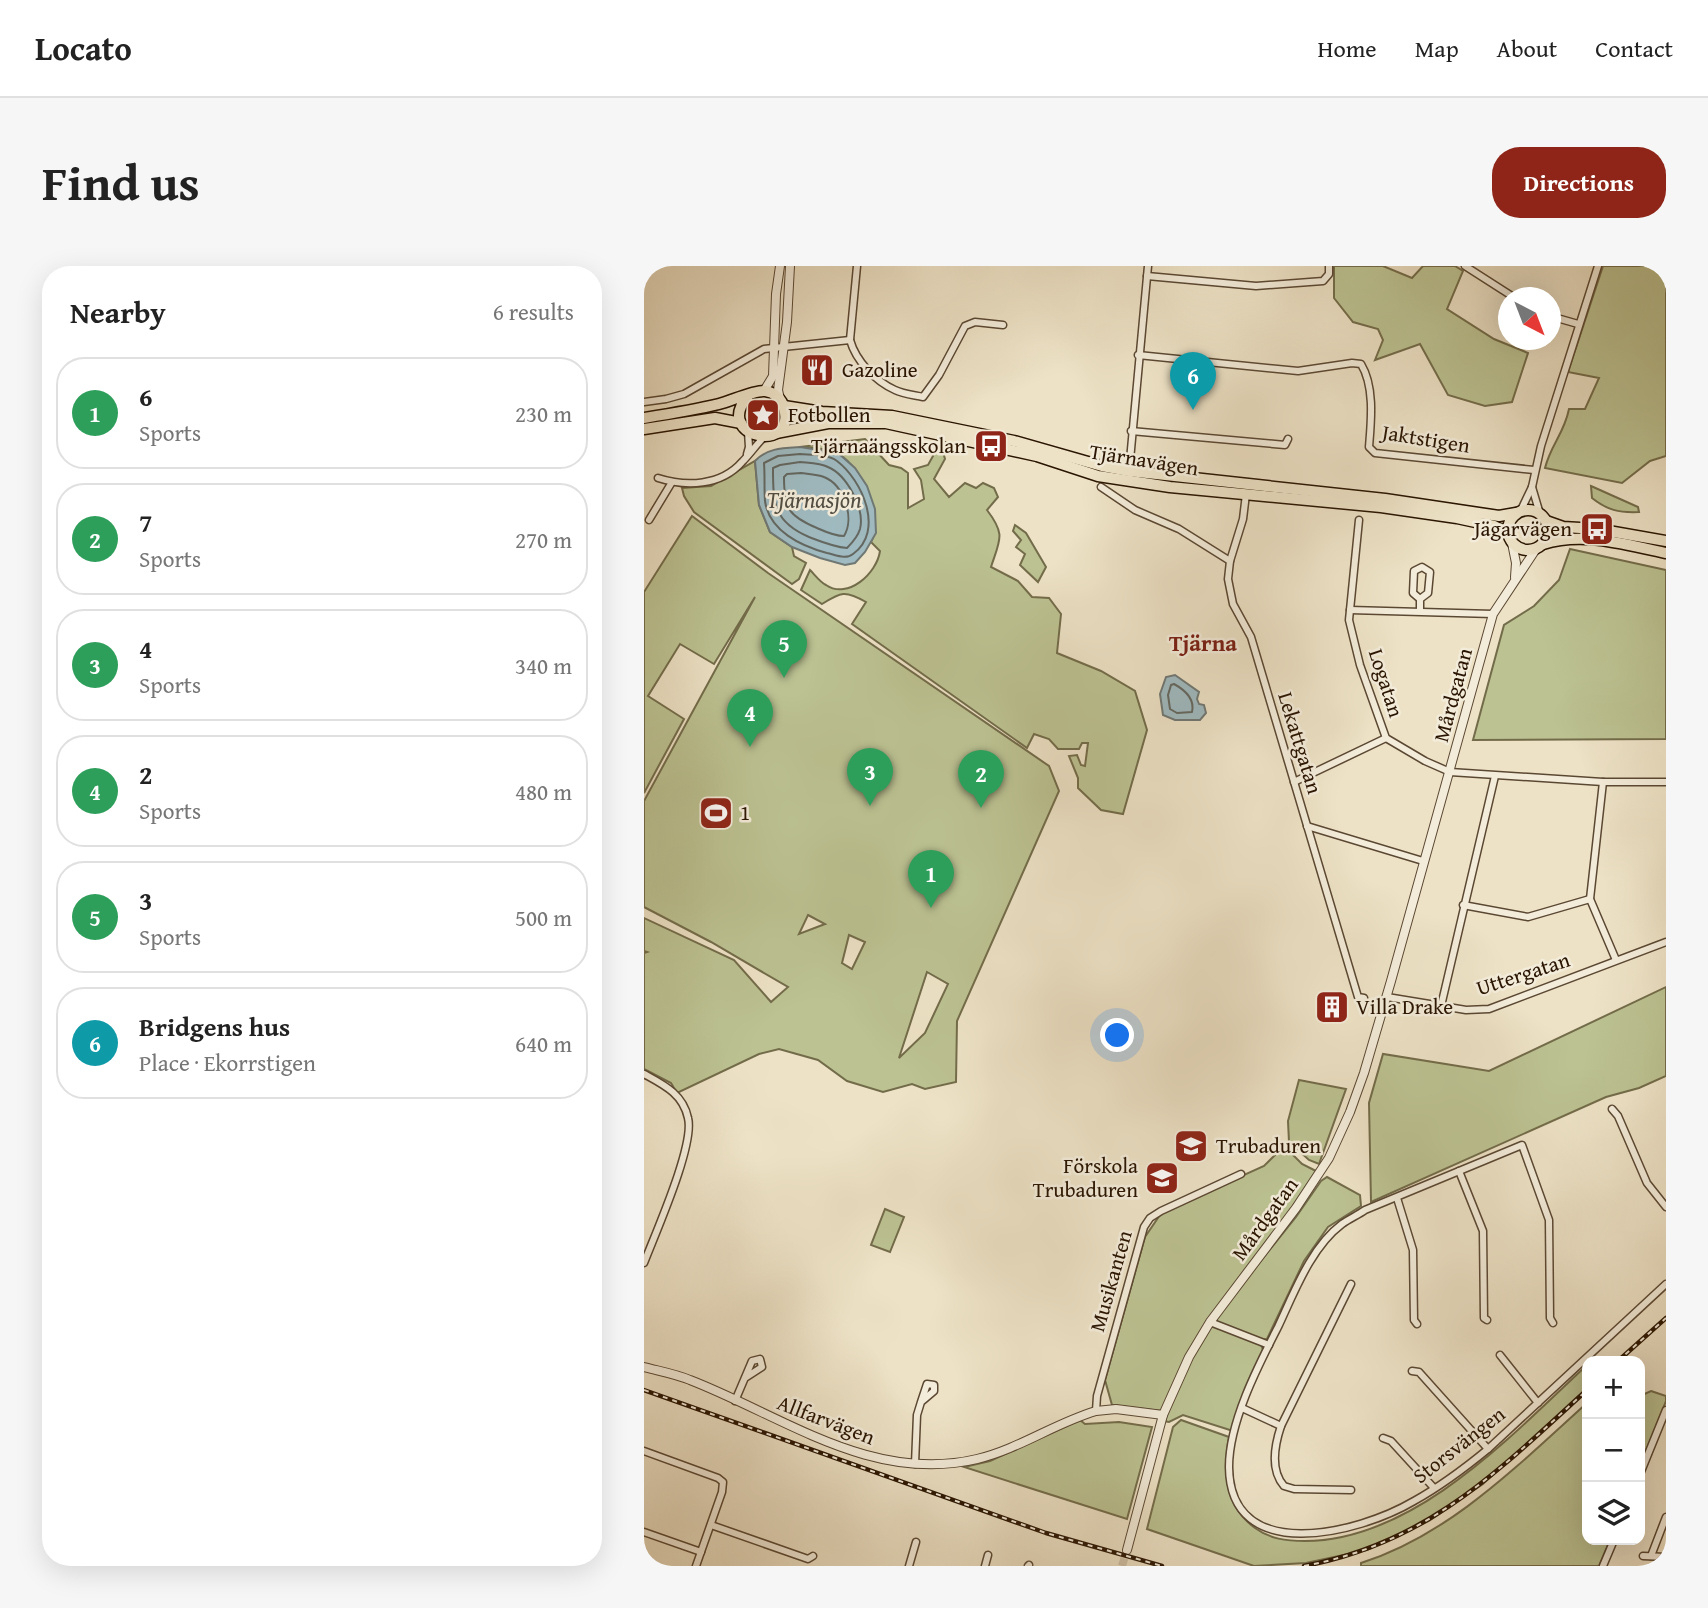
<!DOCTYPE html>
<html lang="en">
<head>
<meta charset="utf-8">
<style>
  :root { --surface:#fff; --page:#f6f6f6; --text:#222; --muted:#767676; --line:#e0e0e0; --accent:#8f2418 }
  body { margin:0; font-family:"Gentium Book Plus",serif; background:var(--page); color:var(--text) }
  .controls { position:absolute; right:21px; bottom:21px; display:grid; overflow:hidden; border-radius:14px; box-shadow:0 7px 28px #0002 }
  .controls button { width:63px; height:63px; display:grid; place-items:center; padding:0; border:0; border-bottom:2px solid var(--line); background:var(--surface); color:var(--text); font:35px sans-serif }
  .compass { position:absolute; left:854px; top:21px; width:63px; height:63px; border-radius:50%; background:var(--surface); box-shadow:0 7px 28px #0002; rotate:138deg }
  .you { position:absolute; left:474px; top:770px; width:24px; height:24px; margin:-18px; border:5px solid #fff; border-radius:50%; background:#1a73e8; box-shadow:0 0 0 10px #1a73e833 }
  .badge { display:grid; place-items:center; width:46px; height:46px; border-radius:50%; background:var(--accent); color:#fff; font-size:23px; font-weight:700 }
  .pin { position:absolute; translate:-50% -58px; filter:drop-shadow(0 2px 4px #0008) }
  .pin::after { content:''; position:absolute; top:37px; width:24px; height:21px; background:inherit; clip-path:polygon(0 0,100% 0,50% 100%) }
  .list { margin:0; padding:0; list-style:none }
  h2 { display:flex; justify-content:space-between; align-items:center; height:91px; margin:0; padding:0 28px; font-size:30px }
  h2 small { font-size:23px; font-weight:400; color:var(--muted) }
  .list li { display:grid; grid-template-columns:46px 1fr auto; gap:21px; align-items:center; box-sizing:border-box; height:112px; margin:0 14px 14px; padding:0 14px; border:2px solid var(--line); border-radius:28px }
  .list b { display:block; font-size:26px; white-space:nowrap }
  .list p { margin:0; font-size:23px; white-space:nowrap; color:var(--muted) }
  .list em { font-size:23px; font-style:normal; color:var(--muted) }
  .icon { flex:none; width:38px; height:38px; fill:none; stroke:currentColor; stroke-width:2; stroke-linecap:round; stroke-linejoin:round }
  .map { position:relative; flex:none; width:1022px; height:1300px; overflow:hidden; border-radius:28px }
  header { display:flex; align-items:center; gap:42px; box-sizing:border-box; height:98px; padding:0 35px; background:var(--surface); border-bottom:2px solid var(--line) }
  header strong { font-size:33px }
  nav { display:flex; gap:38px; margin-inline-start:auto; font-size:24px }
  .intro { display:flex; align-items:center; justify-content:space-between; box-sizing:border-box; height:168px; padding:0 42px }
  h1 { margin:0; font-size:49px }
  .button { padding:18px 32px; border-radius:28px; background:var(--accent); color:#fff; font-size:24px; font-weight:700 }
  main { display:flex; gap:42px; padding:0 42px }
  aside { flex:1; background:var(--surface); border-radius:28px; box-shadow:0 7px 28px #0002 }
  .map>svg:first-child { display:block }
  .green { fill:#bcc292; stroke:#736c4a; stroke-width:2; fill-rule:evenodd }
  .water { fill:#9fbac0; stroke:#707874; stroke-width:2 }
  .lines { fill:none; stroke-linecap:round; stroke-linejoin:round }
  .shore { stroke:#646861; stroke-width:2 }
  .tertiary-tunnel { stroke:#d0c3a9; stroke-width:8; stroke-dasharray:8 4; stroke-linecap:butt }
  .minor-casing { stroke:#5b4833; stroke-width:9 }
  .tertiary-casing { stroke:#5b4833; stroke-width:10 }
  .trunk-casing { stroke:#2a1502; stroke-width:13 }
  .minor { stroke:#f3ecda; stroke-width:6 }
  .tertiary { stroke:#f3ecda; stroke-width:8 }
  .trunk { stroke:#ede2c6; stroke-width:10 }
  .rail-casing { stroke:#2a1502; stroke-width:4.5 }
  .rail { stroke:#f3ecda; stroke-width:2; stroke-dasharray:5; stroke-linecap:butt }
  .labels { text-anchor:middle; stroke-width:5; stroke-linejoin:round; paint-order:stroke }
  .poi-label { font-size:21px; fill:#2a1502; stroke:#f3ecda; text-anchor:start }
  .street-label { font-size:21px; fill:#2a1502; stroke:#f3ecda }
  .water-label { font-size:23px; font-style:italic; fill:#534f44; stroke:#f3ecda }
  .neighbourhood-label { font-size:23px; font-weight:bold; fill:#7a1f14; stroke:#f3ecda }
</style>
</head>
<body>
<header>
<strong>Locato</strong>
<nav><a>Home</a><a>Map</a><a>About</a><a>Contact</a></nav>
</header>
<div class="intro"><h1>Find us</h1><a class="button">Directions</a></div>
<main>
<aside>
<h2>Nearby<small>6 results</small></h2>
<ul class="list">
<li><span class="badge" style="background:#2e9e5b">1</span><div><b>6</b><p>Sports</p></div><em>230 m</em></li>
<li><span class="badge" style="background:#2e9e5b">2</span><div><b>7</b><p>Sports</p></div><em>270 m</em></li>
<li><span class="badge" style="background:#2e9e5b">3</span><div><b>4</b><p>Sports</p></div><em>340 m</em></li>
<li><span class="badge" style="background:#2e9e5b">4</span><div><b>2</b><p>Sports</p></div><em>480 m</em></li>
<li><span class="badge" style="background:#2e9e5b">5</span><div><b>3</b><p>Sports</p></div><em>500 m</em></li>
<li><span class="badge" style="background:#0f9aa8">6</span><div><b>Bridgens hus</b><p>Place · Ekorrstigen</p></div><em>640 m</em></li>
</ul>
</aside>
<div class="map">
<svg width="1022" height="1300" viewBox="0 0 1022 1300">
  <rect width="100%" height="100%" fill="#ede2c6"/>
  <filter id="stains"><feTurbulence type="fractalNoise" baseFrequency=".00286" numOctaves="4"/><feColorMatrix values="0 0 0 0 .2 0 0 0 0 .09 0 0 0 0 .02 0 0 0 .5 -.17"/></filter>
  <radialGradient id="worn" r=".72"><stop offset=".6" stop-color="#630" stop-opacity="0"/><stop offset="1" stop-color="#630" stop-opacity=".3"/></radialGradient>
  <g class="green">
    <polygon points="690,0 739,0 768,12 779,0 811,0 819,5 803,43 850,73 884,87 868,136 841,140 804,129 776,78 731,94 739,74 734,63 709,56 690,32"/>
    <path d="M959 0H1022V190L1006 195 978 217 901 202C907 178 920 168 925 143H941L955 112 924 106Z"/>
    <path d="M221 173 245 199 257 202 264 207V242L280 233 277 214 270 203 284 199 289 190 287 179H297L301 193 290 213 305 231 321 217 332 222 339 217 350 222 354 231 343 244C362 269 356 273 347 301L374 315 388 331 405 332 417 348 413 387 457 405 491 425 503 464 479 548 457 544 434 522V512L425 490 433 489 437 499 441 500 444 477H438L435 483H414L405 473 390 468 383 482 208 358 222 336C201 324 197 326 178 338L157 324 166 304C171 309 176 316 182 319 204 334 233 307 236 285L227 276C240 252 218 202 195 188 185 182 168 182 156 181Z"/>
    <polygon points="111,195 115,239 126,266 148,281 150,290 162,297 155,313 148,318 50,246 40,230 38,222 67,220"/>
    <path d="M947 220 994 241 995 246C975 247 963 244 948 232Z"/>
    <path d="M48 250 124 307 405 500 415 525 313 755 312 816 281 823 268 818 239 826 203 815 174 794 135 783 115 788 33 827 27 817 0 803V687L3 686 0 685V652L90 694 127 736 144 721 67 676 0 641V535L111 331 70 398 36 378 4 430 40 453 0 527V326ZM164 649 181 658 155 668ZM205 669 221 676 208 703 198 697ZM283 706 304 718 281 767 255 792Z"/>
    <polygon points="371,259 382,267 402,301 394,316 376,299 381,288 372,281 377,274 369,265"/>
    <polygon points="926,283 1022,304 1022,473 829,474 860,359 890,340 915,314"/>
    <polygon points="1022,721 1022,810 995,822 962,831 727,936 725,837 739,788 845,805"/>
    <polygon points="655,814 702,823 675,898 665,894 645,876 644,855"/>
    <polygon points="637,883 643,883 658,898 672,905 645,946 565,1053 517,1145 468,1139 461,1114 501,971 518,946 620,900"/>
    <polygon points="683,911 716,929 717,940 684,961 660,995 623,1073 617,1074 573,1056 572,1051 652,951 677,915"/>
    <polygon points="241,943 260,951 246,986 227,979"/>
    <polygon points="566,1061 572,1061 617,1078 619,1084 589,1165 539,1149 525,1156 519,1155 546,1092"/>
    <path d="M943 1099 940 1116 942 1123 839 1218 785 1255 723 1284 662 1297 610 1300 503 1263 529 1161 537 1154 585 1171C579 1206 580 1239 611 1262 626 1273 642 1275 661 1275 770 1275 869 1168 943 1099Z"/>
    <polygon points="1007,1125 1022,1130 1022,1135 996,1200 996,1130"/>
    <path d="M943 1137V1274H966L955 1300H717V1297C806 1269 875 1198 943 1137Z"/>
    <polygon points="436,1154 441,1158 475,1156 508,1161 483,1253 320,1201 346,1195"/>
  </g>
  <g class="water">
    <path d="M156 181 194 187 211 202 223 220 231 243 232 267 221 286 211 297 201 299 176 292 148 281 126 266 115 239 111 195C123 182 139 182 156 181Z"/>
    <polygon points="531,409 555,426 553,433 555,438 560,439 562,447 556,454 531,454 519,449 516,428 522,411"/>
  </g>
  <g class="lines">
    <g class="shore">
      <path d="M156 188C167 189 183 188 193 195 218 214 241 265 209 288 202 294 192 289 183 287 157 280 125 265 121 235 120 222 121 209 120 197L134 190Z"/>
      <path d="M156 196C165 197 176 197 184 201 203 209 221 243 216 263 214 270 208 277 203 282 190 281 178 276 165 271 130 256 129 238 129 202L136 199Z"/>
      <path d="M157 207C164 208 173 208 180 211 200 219 211 252 200 270 190 270 182 266 173 262 144 250 140 242 140 211L143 208Z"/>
      <path d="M530 418C541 424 551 433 548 446L533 447 526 443 524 429 527 419Z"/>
    </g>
    <polyline class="tertiary-tunnel" points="478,1300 483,1284"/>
    <g class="minor-casing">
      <g id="minor">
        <polyline points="821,0 871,32"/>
        <polyline points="503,10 612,20 679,15 685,8 685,0"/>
        <polyline points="906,50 934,58"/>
        <polyline points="206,74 213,0"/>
        <path d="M494 89 654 105 708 97 717 98C731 121 727 156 725 181L731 187 890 204"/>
        <path d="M0 136 22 133 40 128 120 83 206 74C212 95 231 115 251 124 259 128 270 129 279 131L295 109 321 60 331 56 359 59"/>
        <polyline points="487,165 641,179 644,173"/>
        <polyline points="103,188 105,181 104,166"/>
        <polyline points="485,205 504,0"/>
        <path d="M14 212C42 221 77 220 98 196 106 188 112 179 120 171"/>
        <polyline points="457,221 491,244 535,263 586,295"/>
        <polyline points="888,221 896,248"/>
        <polyline points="602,228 599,253 586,295 584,313 589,338 607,371 714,731 720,732"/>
        <polyline points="877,244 888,221 897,180 954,0"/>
        <polyline points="5,254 28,216"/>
        <polyline points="715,254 705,354 716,399 742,472 781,495 806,506 959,516 1022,516"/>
        <polyline points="706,344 849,348"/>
        <polyline points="776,345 776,333 784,327 786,306 778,301 770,305 769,327 776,333"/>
        <polyline points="650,516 742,472"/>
        <polyline points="959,516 946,633 972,694"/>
        <polyline points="663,560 779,595"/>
        <polyline points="819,639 884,651 946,633"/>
        <polyline points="743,731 822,744 845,743 1022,676"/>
        <polyline points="797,740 851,510"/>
        <path d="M0 808C20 819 39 828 44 852 51 879 11 968 0 997"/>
        <polyline points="968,843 974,850 1003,917 1022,941"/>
        <polyline points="815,905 839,965 840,1052 843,1054"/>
        <polyline points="753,932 769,984 770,1054 773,1058"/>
        <polyline points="566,1056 625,1079"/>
        <path d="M909 1057 906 1052 905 954 878 879 721 944C714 949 705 953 698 958 667 981 650 1027 634 1061 614 1100 585 1156 585 1201 586 1300 714 1268 770 1235 797 1220 821 1202 844 1183L1022 1018"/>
        <polyline points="856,1089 894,1137"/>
        <polyline points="768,1105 775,1106 844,1183"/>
        <polyline points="91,1135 108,1095 116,1093 118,1101 101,1112"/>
        <polyline points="598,1142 637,1160"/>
        <polyline points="452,1145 453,1130 500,961 506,952 517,945 597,908"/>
        <polyline points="739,1172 747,1175 790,1222"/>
        <polyline points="0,1185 74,1212 79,1216 78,1226 52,1300"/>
        <polyline points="271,1198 273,1149 277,1136 290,1125 290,1119 283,1118 277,1136"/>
        <polyline points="996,1208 1022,1144"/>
        <path d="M707 1224 650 1223 640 1220C626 1204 631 1178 637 1160L707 1018"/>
        <polyline points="67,1259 164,1293 169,1290"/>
        <polyline points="0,1266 57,1286"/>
        <polyline points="999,1290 1022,1291"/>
        <polyline points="1007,1290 1022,1251"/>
        <polyline points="265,1300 272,1276"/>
        <polyline points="341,1300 344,1289"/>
        <polyline points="384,1300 385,1299"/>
        <polyline points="959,1300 970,1274"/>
      </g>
    </g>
    <g class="tertiary-casing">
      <g id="tertiary">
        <polyline points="120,125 129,110 132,28 136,0"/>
        <polyline points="136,133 134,124 143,56 146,0"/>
        <polyline points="868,277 872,297 871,311"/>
        <path d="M0 1101C15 1105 32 1108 46 1114 139 1150 228 1218 333 1193 375 1183 411 1157 452 1145L472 1143 519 1149"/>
        <polyline points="483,1284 519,1149 545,1091 566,1056 652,942 685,892 706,846 720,807 747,715 849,348 892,283"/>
      </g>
    </g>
    <g class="trunk-casing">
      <g id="trunk">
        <polyline points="140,140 178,146 248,150 370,175 458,200 485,205 741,233 855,250 872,247"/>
        <path d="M0 152C25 148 50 144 75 138 87 135 110 124 121 125 130 126 138 133 140 142 153 188 68 172 104 130"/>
        <polyline points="0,163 71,152 97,157"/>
        <polyline points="132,167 184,157 242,157 393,190 454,210 526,221 737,241 813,252 850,260 863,267"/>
        <circle cx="884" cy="264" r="20"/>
        <polyline points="902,255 919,261 953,263 1022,275"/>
        <path d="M899 278C940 265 981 279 1022 287"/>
      </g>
    </g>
    <use href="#minor" class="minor"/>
    <use href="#tertiary" class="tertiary"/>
    <use href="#trunk" class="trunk"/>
    <g class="rail-casing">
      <g id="rail">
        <polyline points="974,1095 1022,1052"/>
        <polyline points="0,1124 402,1267 518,1300"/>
        <path d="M660 1300C784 1277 854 1205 943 1124"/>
      </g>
    </g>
    <use href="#rail" class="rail"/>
  </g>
  <defs>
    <g id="restaurant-square" transform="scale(1.75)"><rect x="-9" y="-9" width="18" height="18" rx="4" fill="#8f2418" stroke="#f3ecda"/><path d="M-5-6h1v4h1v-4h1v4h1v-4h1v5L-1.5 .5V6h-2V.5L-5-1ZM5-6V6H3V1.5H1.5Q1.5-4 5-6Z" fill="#fff"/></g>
    <g id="sight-square" transform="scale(1.75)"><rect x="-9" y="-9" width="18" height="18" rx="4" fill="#8f2418" stroke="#f3ecda"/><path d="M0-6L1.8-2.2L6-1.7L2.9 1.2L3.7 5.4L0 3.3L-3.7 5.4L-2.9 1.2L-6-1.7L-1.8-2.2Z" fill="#fff"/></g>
    <g id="bus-square" transform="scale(1.75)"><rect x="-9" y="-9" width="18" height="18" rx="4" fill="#8f2418" stroke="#f3ecda"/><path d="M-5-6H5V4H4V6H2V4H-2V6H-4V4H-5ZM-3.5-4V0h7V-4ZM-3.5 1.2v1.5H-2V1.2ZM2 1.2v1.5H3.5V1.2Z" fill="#fff"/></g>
    <g id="stadium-square" transform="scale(1.75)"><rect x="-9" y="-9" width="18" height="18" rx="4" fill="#8f2418" stroke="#f3ecda"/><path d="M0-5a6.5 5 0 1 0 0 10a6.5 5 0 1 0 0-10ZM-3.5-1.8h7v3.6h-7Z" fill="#fff"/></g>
    <g id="building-square" transform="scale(1.75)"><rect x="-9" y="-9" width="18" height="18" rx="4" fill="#8f2418" stroke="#f3ecda"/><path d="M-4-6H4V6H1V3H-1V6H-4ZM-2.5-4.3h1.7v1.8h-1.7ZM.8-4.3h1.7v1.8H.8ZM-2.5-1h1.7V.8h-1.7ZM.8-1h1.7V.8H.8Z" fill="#fff"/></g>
    <g id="school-square" transform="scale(1.75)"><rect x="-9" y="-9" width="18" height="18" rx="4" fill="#8f2418" stroke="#f3ecda"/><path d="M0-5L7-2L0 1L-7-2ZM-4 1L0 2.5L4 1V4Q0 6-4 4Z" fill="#fff"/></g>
  </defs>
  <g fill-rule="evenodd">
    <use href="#restaurant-square" x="173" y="104"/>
    <use href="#sight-square" x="119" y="149"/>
    <use href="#bus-square" x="347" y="180"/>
    <use href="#bus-square" x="953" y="263"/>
    <use href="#stadium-square" x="72" y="547"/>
    <use href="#building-square" x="688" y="741"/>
    <use href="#school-square" x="547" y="880"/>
    <use href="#school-square" x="518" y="912"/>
  </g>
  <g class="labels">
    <g class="poi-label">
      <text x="198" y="111">Gazoline</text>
      <text x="144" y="156">Fotbollen</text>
      <text x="322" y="187" text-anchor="end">Tjärnaängsskolan</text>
      <text x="928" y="270" text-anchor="end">Jägarvägen</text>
      <text x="96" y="554">1</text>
      <text x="712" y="748">Villa Drake</text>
      <text x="572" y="887">Trubaduren</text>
      <text x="494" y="907" text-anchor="end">Förskola<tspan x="494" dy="24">Trubaduren</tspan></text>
    </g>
    <g class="street-label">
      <text transform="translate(782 173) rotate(9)" y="7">Jaktstigen</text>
      <text transform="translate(500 194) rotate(9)" y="7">Tjärnavägen</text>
      <text transform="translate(742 417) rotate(72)" y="7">Logatan</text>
      <text transform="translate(809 429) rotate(-75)" y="7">Mårdgatan</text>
      <text transform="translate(656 477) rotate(73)" y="7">Lekattgatan</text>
      <text transform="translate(879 708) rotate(-18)" y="7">Uttergatan</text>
      <text transform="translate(621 953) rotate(-54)" y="7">Mårdgatan</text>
      <text transform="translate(467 1015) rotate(-74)" y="7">Musikanten</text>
      <text transform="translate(182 1154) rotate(21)" y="7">Allfarvägen</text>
      <text transform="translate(815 1179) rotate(-38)" y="7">Storsvängen</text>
    </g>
    <g class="water-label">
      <text x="170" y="242">Tjärnasjön</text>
    </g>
    <g class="neighbourhood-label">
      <text x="559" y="385">Tjärna</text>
    </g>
  </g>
  <rect width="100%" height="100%" filter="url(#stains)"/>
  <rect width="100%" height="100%" fill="url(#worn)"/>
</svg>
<div class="controls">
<button>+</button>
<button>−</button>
<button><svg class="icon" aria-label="layers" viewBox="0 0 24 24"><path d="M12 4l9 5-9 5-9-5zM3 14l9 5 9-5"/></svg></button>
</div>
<svg class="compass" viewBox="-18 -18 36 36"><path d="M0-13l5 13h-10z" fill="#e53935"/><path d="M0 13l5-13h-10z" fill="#767676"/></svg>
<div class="you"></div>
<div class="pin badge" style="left:287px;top:642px;background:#2e9e5b">1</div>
<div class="pin badge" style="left:337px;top:542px;background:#2e9e5b">2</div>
<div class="pin badge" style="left:226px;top:540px;background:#2e9e5b">3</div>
<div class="pin badge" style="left:106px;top:481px;background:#2e9e5b">4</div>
<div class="pin badge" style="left:140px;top:412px;background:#2e9e5b">5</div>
<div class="pin badge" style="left:549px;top:144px;background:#0f9aa8">6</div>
</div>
</main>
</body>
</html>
